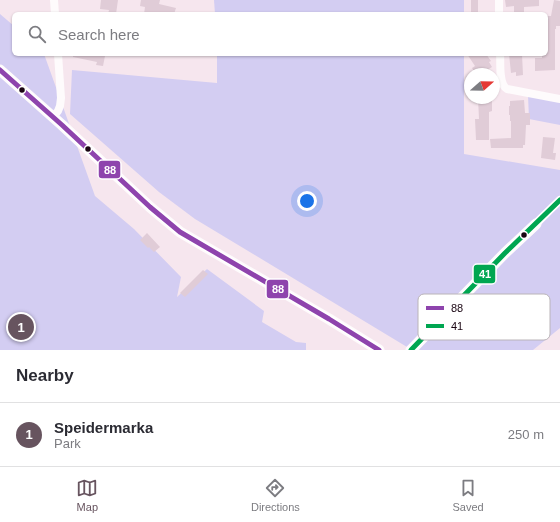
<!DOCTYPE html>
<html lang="en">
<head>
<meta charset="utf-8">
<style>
  :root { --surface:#fff; --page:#f2f2f3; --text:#2b2b33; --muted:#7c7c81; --line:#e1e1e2; --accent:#67545f }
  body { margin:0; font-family:Helvetica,sans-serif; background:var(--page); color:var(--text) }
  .compass { position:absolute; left:464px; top:68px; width:36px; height:36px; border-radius:50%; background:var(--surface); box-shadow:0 1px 3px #0004; rotate:70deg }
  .you { position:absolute; left:307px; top:201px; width:14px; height:14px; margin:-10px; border:3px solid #fff; border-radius:50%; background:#1a73e8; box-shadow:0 0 0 6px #1a73e833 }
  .badge { display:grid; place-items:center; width:26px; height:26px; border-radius:50%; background:var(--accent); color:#fff; font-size:13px; font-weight:700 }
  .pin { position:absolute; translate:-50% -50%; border:2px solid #fff; box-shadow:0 1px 4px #0006 }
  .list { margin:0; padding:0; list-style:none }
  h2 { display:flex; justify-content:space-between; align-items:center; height:52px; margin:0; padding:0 16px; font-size:17px }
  h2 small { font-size:13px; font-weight:400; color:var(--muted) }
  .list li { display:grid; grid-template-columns:26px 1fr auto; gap:12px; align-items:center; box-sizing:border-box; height:64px; padding:0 16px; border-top:1px solid var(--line) }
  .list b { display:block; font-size:15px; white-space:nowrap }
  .list p { margin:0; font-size:13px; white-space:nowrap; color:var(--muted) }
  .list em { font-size:13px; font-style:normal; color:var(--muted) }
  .icon { flex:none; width:22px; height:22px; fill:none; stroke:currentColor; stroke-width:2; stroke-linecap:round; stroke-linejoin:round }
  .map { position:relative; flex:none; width:560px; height:350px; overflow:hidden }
  .search { position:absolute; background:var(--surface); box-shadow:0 1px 3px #0004; left:12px; right:12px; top:12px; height:44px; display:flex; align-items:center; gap:10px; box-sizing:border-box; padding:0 14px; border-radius:6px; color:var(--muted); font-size:15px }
  .sheet { height:116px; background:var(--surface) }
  nav { display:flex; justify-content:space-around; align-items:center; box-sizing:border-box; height:56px; border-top:1px solid var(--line); background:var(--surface); font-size:11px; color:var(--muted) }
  nav a { display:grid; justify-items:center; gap:2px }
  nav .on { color:var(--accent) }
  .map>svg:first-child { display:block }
  .green { fill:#d3cdf2 }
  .building { fill:#e0ccd7 }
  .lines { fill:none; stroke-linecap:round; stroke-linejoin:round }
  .street { stroke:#fefbfc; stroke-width:8 }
  .secondary { stroke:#fefbfc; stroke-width:11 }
  .bus-1-casing { stroke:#fff; stroke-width:8 }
  .bus-2-casing { stroke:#fff; stroke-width:8 }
  .bus-1 { stroke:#8e44ad; stroke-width:5 }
  .bus-2 { stroke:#00a651; stroke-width:5 }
  .bus-dot { fill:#1a0512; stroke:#fff; stroke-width:1.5 }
  .key { fill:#fff; stroke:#bab4b8; stroke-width:1 }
  .key-label { font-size:11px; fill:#1a0512 }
  .line-badge { stroke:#fff; stroke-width:1.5 }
  .badge-label { font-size:11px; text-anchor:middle; font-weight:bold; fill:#fff }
</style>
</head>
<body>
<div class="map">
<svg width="560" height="350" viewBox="0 0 560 350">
  <rect width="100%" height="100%" fill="#f6e6ee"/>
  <g class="green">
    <polygon points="214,0 464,0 464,14 215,14"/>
    <polygon points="0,14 14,26 14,54 44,54 95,196 134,229 181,277 177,297 207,269 264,311 262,322 296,342 306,343 306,350 0,350"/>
    <polygon points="217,54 464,54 464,154 560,170 560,328 533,350 412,350 195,219 159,192 70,114 72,70 217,83"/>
    <polygon points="528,95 560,102 560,125 529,119"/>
  </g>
  <g class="building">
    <polygon points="101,0 118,0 116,14 108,14 109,10 100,9"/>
    <polygon points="141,0 160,0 159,4 176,8 174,14 144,14 145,7 140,6"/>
    <rect x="471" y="0" width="7" height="14"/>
    <polygon points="505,0 539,0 539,6 524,7 524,14 514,14 514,6 506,7"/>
    <polygon points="554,0 560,1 560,26 556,26 556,29 555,29 555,70 535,71 535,58 542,58 542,54 546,54 546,16 551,16"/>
    <polygon points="73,54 96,54 105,56 103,66 96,65 97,62 73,57"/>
    <polygon points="467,54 486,54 491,61 489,62 492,67 481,74 476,74 472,68 475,66"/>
    <polygon points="509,54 522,54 523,75 516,76 516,72 511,73"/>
    <polygon points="478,98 492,98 492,111 489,112 489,140 476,140 475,119 479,119"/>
    <polygon points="524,100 525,113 530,113 530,125 526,125 525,145 523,145 523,148 491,148 490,139 511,138 511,121 510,121 510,115 509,115 509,106 510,106 510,101"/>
    <polygon points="543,137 555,138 553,153 556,153 555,160 541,158"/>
    <polygon points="147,233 160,247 154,252 149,247 148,248 140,240"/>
    <polygon points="203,270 208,274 185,297 180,293"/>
  </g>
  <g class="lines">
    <g class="street">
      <polyline points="54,0 55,14"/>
      <polyline points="499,0 499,14"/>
      <path d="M500 54C501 64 498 84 507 89L560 99"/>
      <polyline points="53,117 58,111 60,106 61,98 58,54"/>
      <polyline points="536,224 560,200"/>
    </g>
    <g class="secondary">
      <polyline points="0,70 62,125 150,207 180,232 329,319 379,350"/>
      <polyline points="411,350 505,253 536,224"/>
    </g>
    <g class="bus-1-casing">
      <polyline id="bus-1" points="0,70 62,125 150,207 180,232 329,319 379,350"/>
    </g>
    <g class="bus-2-casing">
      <polyline id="bus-2" points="411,350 505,253 560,200"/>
    </g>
    <use href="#bus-1" class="bus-1"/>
    <use href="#bus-2" class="bus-2"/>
  </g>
  <g class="bus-dot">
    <circle cx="22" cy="90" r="3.5"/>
    <circle cx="88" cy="149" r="3.5"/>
    <circle cx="524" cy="235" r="3.5"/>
  </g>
  <rect x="418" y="294" width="132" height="46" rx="6" class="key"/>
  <rect x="426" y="306" width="18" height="4" fill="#8e44ad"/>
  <rect x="426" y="324" width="18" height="4" fill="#00a651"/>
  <g class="key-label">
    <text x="451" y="312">88</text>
    <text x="451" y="330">41</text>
  </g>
  <g class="line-badge">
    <rect x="98" y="160" width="23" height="19" rx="4" fill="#8e44ad"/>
    <rect x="473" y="264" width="23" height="20" rx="4" fill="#00a651"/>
    <rect x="266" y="279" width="23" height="20" rx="4" fill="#8e44ad"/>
  </g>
  <g class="badge-label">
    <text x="110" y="174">88</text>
    <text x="485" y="278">41</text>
    <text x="278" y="293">88</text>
  </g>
</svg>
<svg class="compass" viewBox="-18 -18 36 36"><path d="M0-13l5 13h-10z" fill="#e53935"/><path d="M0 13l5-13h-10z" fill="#7c7c81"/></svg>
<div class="you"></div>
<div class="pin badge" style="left:21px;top:327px">1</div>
<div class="search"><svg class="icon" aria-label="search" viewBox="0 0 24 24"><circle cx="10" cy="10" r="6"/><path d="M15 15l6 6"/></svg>Search here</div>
</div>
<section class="sheet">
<h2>Nearby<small></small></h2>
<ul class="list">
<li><span class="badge">1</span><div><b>Speidermarka</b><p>Park</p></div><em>250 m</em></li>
</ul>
</section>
<nav>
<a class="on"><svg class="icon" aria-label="map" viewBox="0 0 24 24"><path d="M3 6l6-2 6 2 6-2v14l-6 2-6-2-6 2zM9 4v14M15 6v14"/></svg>Map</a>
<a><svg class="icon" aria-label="directions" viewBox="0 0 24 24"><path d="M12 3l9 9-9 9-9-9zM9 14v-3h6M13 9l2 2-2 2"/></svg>Directions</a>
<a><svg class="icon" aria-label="saved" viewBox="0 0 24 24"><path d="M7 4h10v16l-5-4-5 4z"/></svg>Saved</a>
</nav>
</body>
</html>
